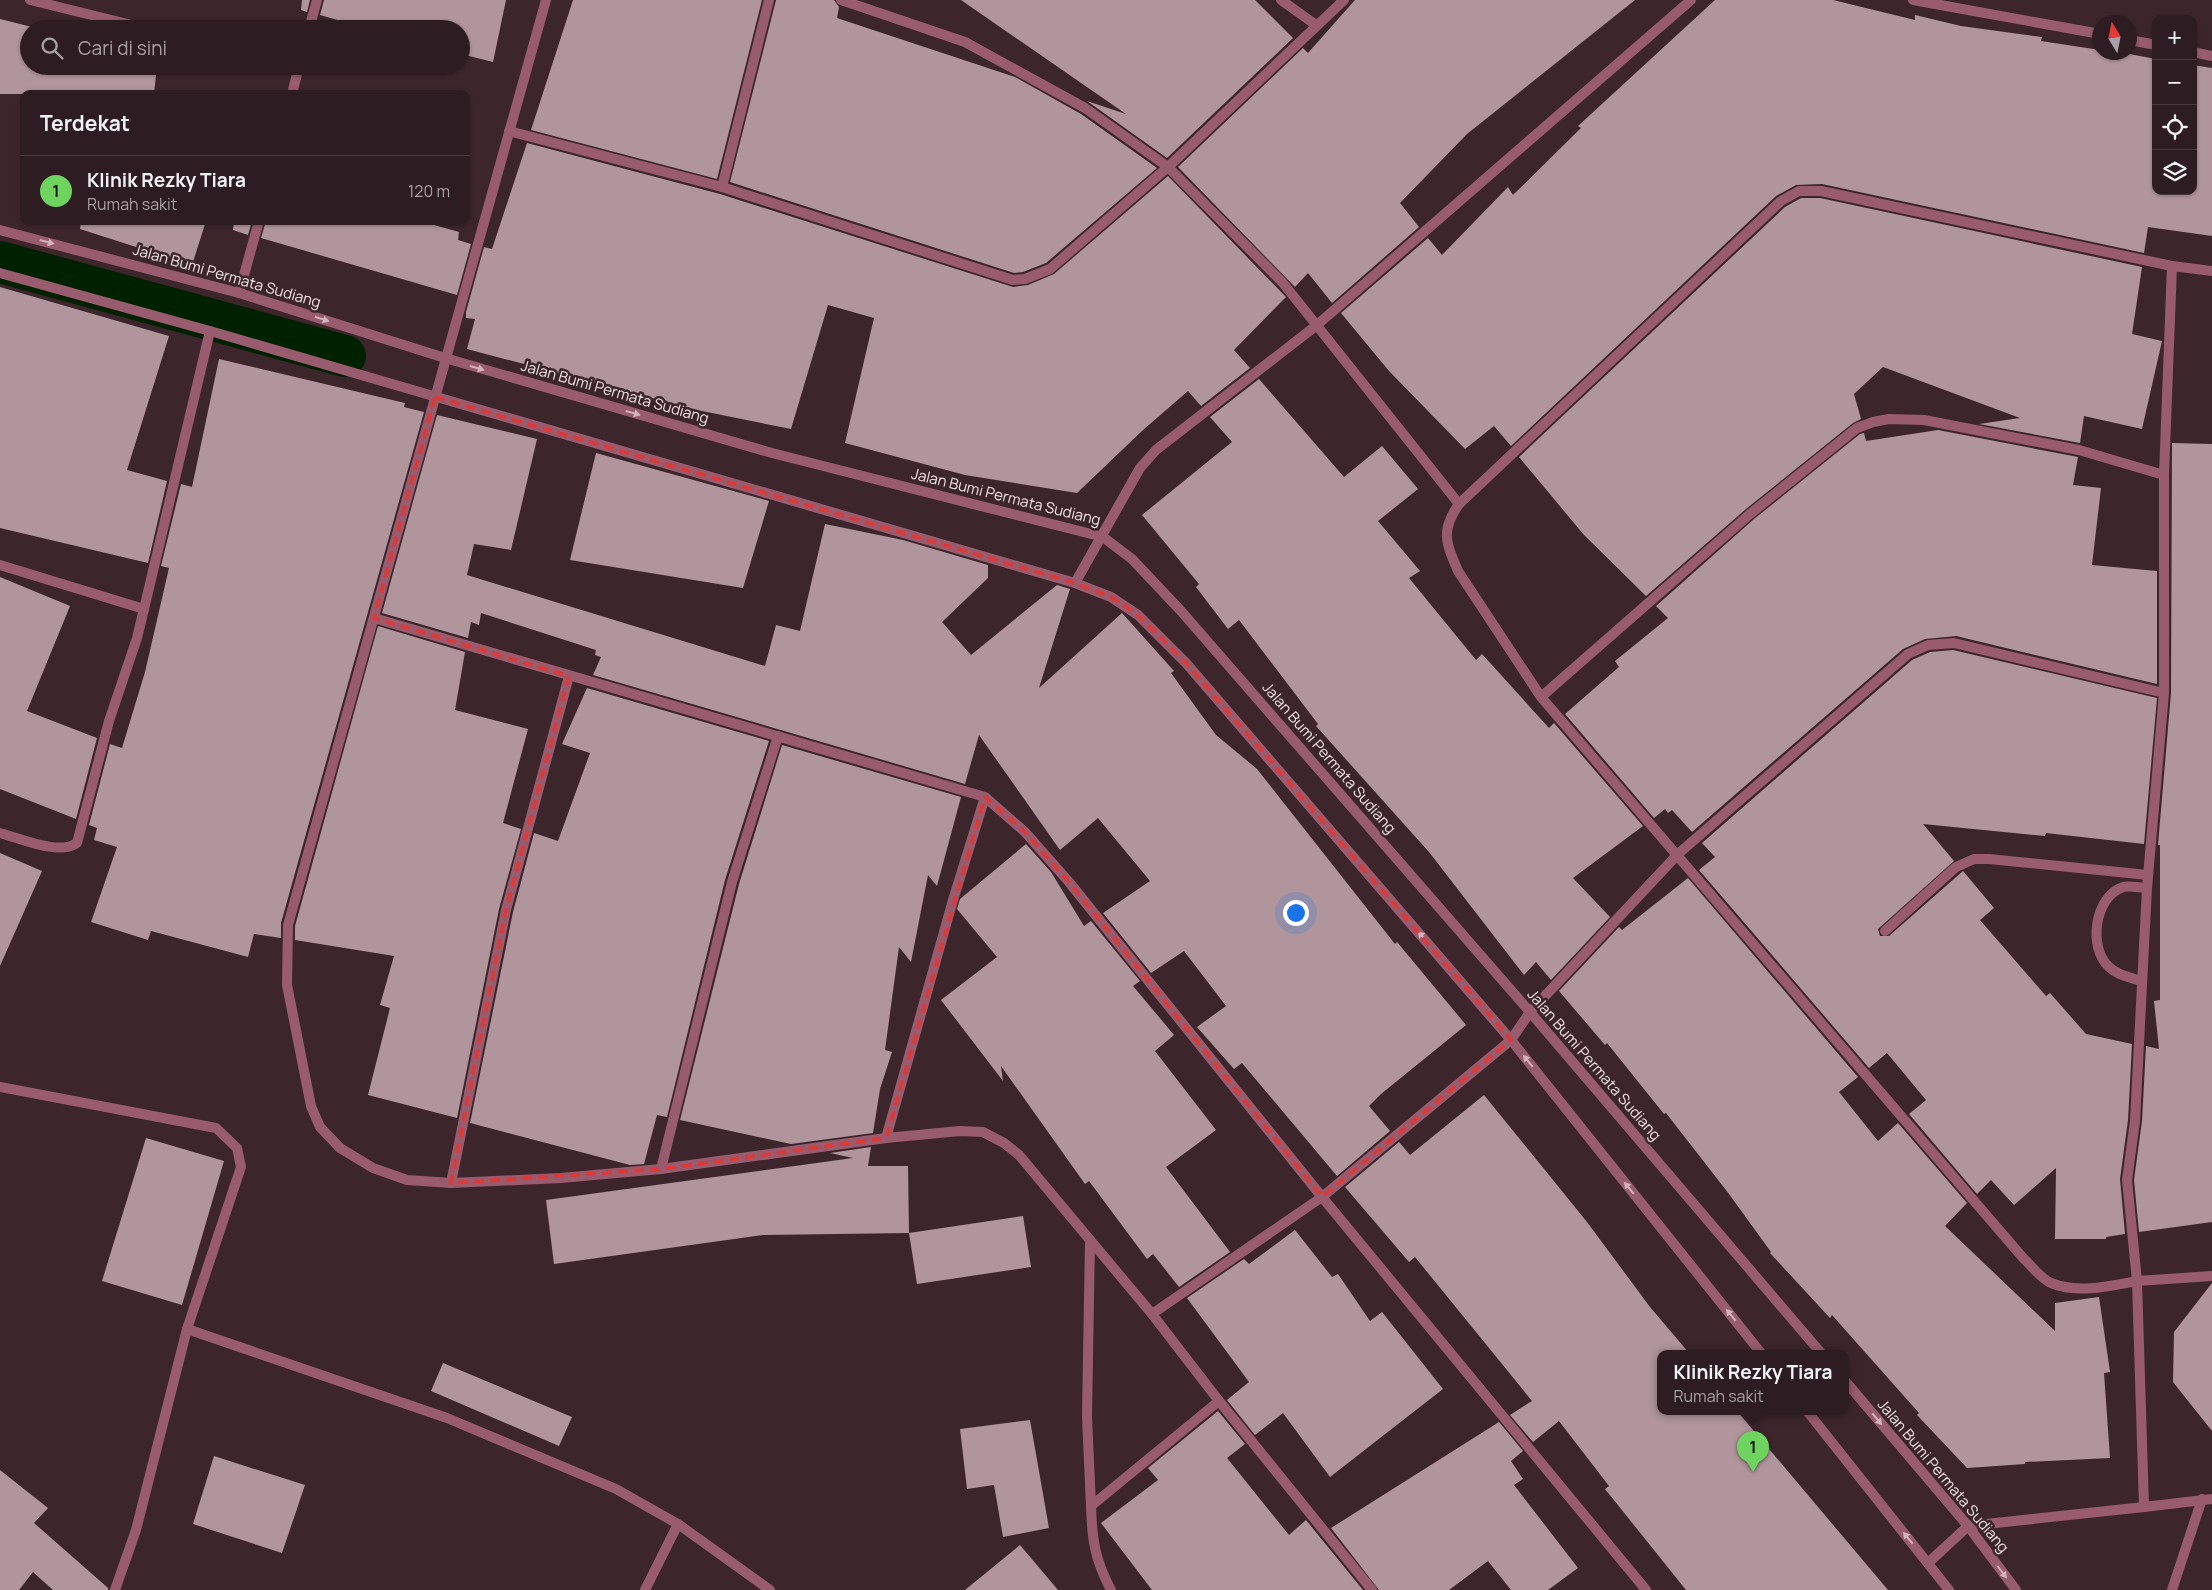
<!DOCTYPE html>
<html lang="id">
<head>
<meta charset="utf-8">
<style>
  :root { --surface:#2d1c21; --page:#39292e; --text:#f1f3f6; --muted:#a7a1a5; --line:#483a3f; --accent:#6fd360 }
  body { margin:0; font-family:Manrope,sans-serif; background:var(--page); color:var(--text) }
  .controls { position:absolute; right:15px; top:15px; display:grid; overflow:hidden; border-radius:10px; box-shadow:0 1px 4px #0004 }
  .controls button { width:45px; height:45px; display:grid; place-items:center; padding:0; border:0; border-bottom:1px solid var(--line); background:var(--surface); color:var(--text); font:25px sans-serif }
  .compass { position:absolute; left:2092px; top:15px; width:45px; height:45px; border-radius:50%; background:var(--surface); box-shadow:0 1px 4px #0004; rotate:350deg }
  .you { position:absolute; left:1295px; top:912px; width:18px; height:18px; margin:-12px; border:4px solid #fff; border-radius:50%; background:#1a73e8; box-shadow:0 0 0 8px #1a73e833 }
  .badge { display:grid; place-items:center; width:32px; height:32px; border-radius:50%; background:var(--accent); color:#111; font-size:16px; font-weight:700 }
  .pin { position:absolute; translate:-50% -41px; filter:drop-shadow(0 1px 2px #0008) }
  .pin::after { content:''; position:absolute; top:26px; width:18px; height:15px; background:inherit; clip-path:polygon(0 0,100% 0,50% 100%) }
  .popup { position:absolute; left:1657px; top:1350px; width:192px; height:65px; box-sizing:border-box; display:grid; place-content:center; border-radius:10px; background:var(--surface); filter:drop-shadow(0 1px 4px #0005); font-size:16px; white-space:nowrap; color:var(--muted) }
  .popup b { font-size:19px; color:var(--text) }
  .popup::after { content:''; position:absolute; left:50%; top:100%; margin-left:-10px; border:10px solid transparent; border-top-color:var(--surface) }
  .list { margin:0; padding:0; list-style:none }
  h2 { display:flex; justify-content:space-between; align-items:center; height:65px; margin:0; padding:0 20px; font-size:21px }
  h2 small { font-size:16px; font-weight:400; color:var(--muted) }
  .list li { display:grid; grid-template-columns:32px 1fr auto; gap:15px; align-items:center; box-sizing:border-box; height:70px; padding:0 20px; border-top:1px solid var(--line) }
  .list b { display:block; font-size:19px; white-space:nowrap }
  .list p { margin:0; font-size:16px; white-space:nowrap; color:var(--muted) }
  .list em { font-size:16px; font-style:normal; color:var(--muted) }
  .icon { flex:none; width:28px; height:28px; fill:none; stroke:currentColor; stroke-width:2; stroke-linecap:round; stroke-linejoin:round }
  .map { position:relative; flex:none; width:2212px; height:1590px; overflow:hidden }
  .search { position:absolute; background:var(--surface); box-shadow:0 1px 4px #0004; left:20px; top:20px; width:450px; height:55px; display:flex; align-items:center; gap:12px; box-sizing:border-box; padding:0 18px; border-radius:28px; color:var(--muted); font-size:19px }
  .panel { position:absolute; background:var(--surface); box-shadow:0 1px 4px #0004; left:20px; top:90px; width:450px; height:135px; border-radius:10px }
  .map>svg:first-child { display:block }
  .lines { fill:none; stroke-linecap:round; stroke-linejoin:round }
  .canal { stroke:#002100; stroke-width:42 }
  .building { fill:#b0959c }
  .street { stroke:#995c6e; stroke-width:10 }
  .oneway { fill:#d2b3bb }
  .marked { fill:none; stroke:#d93b3b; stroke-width:4; stroke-dasharray:10 6; stroke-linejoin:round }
  .labels { text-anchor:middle; stroke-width:5; stroke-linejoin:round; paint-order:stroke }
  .street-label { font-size:15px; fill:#f0e2e5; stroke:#3c262c }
</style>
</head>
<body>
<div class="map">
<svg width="2212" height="1590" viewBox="0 0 2212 1590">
  <rect width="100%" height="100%" fill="#3c262c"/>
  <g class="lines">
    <polyline class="canal" points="0,262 345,356"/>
  </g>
  <g class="building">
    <polygon points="302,0 310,0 307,12 301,10"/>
    <polygon points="324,0 506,0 493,62 461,54 461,29 369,29 320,15"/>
    <polygon points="573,0 762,0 717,179 531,130"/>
    <polygon points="776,0 834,0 839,7 837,18 1015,77 1081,114 1157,168 1046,263 1023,272 1014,273 730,182"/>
    <polygon points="961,0 1255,0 1293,38 1167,158 1087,101 1126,114"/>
    <polygon points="1355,0 1635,0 1467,134 1400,203 1419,227 1332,303 1308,273 1295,287 1178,167 1303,48 1308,53"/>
    <polygon points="1715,0 1833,0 1915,20 1915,15 1961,26 2042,37 2041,41 2100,50 2100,52 2118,52 2156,59 2156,191 2193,191 2193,65 2212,68 2212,236 2148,227 2144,253 1822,184 1796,185 1776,196 1511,446 1494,426 1465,449 1389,371 1341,313 1428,238 1442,255 1508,187 1513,195 1581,128 1578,126"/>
    <polygon points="0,19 40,29 29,29 29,66 157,66 154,94 0,94"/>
    <polygon points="527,143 720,194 1013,287 1028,285 1054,274 1168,176 1286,297 1234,350 1250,368 1201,406 1188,391 1143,430 1077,493 965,475 845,443 874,318 828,305 791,429 697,410 467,349 475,319 466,318 466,312 484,247 492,249"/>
    <polygon points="1801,198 1820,198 2142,267 2132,334 2162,341 2142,429 2084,416 2080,443 1979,424 2020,418 1883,367 1854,394 1861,419 1853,423 1746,509 1646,596 1584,535 1519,457 1785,207"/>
    <polygon points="81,221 206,221 192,265 80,229"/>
    <polygon points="234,221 252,221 248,235 233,230"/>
    <polygon points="266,221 420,221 459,232 458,240 471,244 457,295 261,238"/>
    <polygon points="0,287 169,336 127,470 167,481 148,563 0,528"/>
    <polygon points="219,359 405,403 404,407 424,412 281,923 281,938 254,934 248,957 151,931 148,940 91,922 117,847 94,840 97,828 89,825 110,744 122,748 145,672 169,568 161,566 181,484 192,487"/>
    <polygon points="1259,379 1344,477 1382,446 1418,489 1378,521 1420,571 1409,578 1476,660 1482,654 1549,728 1554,723 1643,826 1573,878 1610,917 1551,980 1536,962 1524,975 1429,852 1316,726 1318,724 1239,620 1228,629 1196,587 1199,584 1142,515 1232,442 1210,417"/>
    <polygon points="437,415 537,439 511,550 474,544 467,575 765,666 776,625 800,631 825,524 903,540 988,565 988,578 942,622 971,655 1057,585 1070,589 1039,688 1122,613 1174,671 1171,673 1216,735 1257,769 1395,944 1397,942 1466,1025 1381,1094 1369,1106 1390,1131 1337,1176 1242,1063 1234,1069 1197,1027 1226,1006 1184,951 1151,973 1103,913 1150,881 1098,818 1060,850 979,735 965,784 593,675 601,657 595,655 596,650 481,613 479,625 471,622 468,638 382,613"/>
    <polygon points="1938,430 2078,457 2073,485 2101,488 2092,565 2157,571 2157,684 1956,636 1925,639 1903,649 1692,832 1672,810 1668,813 1665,809 1654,818 1565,714 1619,667 1615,661 1668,618 1656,606 1754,519 1860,434 1864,433 1866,441"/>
    <polygon points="2172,443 2212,444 2212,1222 2139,1232 2134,1180 2142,1121 2146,1046 2159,1049 2154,1001 2160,1000 2160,845 2158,845 2171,693"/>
    <polygon points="596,453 769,501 743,588 570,560"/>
    <polygon points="0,577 70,606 27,711 97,738 76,819 0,789"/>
    <polygon points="378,626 465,652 455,710 528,729 503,823 521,829 499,909 457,1118 368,1095 390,1008 380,1005 394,956 295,940 295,926"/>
    <polygon points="1953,650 2157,698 2144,844 2046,833 2045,836 1923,824 1954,861 1878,929 1880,936 1889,936 1963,871 1994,908 1980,920 2046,996 2050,993 2086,1034 2132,1044 2128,1120 2120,1179 2125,1234 2106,1237 2106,1239 2055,1239 2056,1168 2014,1205 1991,1180 1977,1194 1909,1114 1926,1100 1887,1053 1869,1068 1699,870 1715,857 1702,843 1912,660 1930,652"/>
    <polygon points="587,688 769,741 725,880 667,1117 657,1115 644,1164 630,1165 470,1123 513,912 534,833 558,841 590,753 562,744"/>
    <polygon points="782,745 961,797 937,886 928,875 911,962 899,947 885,1050 892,1052 880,1089 873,1133 791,1144 680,1120 739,884"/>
    <polygon points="1026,844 1051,872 1084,926 1091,921 1140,981 1133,986 1174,1035 1155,1051 1216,1130 1166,1167 1230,1252 1179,1287 1153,1254 1147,1259 1089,1181 1085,1184 1001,1066 1003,1081 941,1000 997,957 957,909 960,899"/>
    <polygon points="0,853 42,871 0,966"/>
    <polygon points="1688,878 1858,1077 1839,1092 1878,1141 1898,1123 1967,1203 1945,1226 2055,1331 2055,1303 2099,1297 2110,1372 2104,1373 2110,1458 2025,1462 2025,1464 1967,1468 1917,1415 1919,1413 1832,1315 1830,1318 1770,1253 1771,1252 1729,1194 1666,1113 1664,1114 1607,1043 1605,1045 1559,991 1619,927 1622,930"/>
    <polygon points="1484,1095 1587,1222 1650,1307 1689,1353 1660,1353 1660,1411 1737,1411 1888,1590 1686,1590 1605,1489 1609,1486 1559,1421 1533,1442 1510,1415 1532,1401 1415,1257 1409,1262 1345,1187 1399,1142 1410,1155"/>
    <polygon points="146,1138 224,1161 182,1305 102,1281"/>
    <polygon points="871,1147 868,1166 908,1166 909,1233 763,1235 554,1264 546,1200 853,1158 830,1153"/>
    <polygon points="1023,1216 1031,1267 917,1284 909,1233"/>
    <polygon points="1295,1230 1332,1277 1338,1274 1370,1321 1382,1312 1443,1389 1330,1477 1283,1413 1255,1435 1227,1400 1249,1382 1187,1298 1244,1259 1249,1264"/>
    <polygon points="2212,1283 2212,1431 2173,1382 2174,1332"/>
    <polygon points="443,1363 572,1417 559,1446 431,1391"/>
    <polygon points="1218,1411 1245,1444 1227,1458 1289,1535 1306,1520 1363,1590 1152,1590 1101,1523 1158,1480 1148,1468"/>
    <polygon points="1030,1420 1049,1528 1003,1537 994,1485 967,1489 960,1429"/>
    <polygon points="1499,1422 1523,1451 1511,1461 1523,1479 1514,1485 1578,1568 1548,1590 1511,1590 1488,1561 1449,1590 1379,1590 1331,1528"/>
    <polygon points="214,1456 305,1485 282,1553 193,1524"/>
    <polygon points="0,1470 48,1508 34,1523 108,1588 108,1590 53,1590 33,1572 19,1590 0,1590"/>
    <polygon points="1020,1545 1058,1590 965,1590"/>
  </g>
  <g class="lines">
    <g class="street">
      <polyline points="30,0 148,29"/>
      <polyline points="546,0 288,925 287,985 311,1106 320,1127 340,1148 373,1168 407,1180 451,1183 506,910 569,676"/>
      <polyline points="841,0 965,42 1085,108 1168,167 1283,283 1459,504"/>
      <polyline points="1281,0 1316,25"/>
      <polyline points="1913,0 2100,34"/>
      <polyline points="309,29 317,0"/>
      <polyline points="2130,40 2156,45"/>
      <polyline points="2193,52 2212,56"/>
      <polyline points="292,94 299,66"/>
      <polyline points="509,131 722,187 1013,280 1025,279 1050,269 1168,167 1344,0"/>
      <polyline points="722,187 769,0"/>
      <polyline points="0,230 239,293 445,358 772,453 1103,537 1132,559 1181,611 1530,1012 1821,1353"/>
      <polyline points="0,273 210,331 1075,583 1111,597 1138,615 1186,663 1511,1040 1761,1353"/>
      <polyline points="239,293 259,221"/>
      <polyline points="2164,475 2172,266"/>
      <polyline points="0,565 144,609 210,331"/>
      <polyline points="1075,583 1140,468 1156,450 1317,325 1691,0"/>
      <polyline points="374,618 985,797 1025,832 1069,882 1322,1197 1646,1590"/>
      <path d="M1541 697 1750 514 1857 428 1873 422 1889 419 1924 420 2079 450 2164 475V693L2147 888 2135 1121 2127 1180 2137 1281C2110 1286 2078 1294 2051 1283 2041 1279 2032 1266 2024 1259L1541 697 1458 571C1446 543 1440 531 1459 504L1781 201 1799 191H1821L2172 266 2212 271"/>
      <path d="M0 833C20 838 59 856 77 843L109 721 137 638 144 609"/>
      <polyline points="1885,931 1956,867 1974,859 1989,859 2148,875"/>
      <path d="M2141 981C2129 977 2117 975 2109 967 2088 948 2094 897 2123 887 2130 885 2140 888 2147 888"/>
      <polyline points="0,1087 216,1128 237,1148 241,1167 187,1329 136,1530 115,1590"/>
      <polyline points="886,1138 953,900 985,797"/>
      <polyline points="661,1169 732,882 778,736"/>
      <path d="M451 1183 561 1178 661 1169 886 1138 960 1131 983 1132 1004 1143 1019 1155 1152 1314 1219 1401 1091 1506C1092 1540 1095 1560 1111 1590"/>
      <polyline points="1090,1240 1087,1417 1091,1506"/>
      <polyline points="2212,1276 2137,1281 2144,1507 2212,1499"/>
      <polyline points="1152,1314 1322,1197 1511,1040 1530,1012 1678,854 1908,654 1928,645 1954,643 2164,693"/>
      <polyline points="187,1329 447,1418 616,1489 678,1524 770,1590"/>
      <polyline points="1846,1382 1968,1526 2016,1590"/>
      <polyline points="1219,1401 1372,1590"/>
      <polyline points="1807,1411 1949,1590"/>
      <polyline points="1928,1563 1968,1526 2144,1507"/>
      <polyline points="645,1590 678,1524"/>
      <polyline points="2172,1590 2202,1499"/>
    </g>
  </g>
  <defs><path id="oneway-solid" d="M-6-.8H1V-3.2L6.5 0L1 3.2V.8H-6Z" transform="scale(1.25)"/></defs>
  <g class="oneway">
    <use href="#oneway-solid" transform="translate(47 242) rotate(15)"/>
    <use href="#oneway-solid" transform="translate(322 319) rotate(17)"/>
    <use href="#oneway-solid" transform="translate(477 368) rotate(16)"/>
    <use href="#oneway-solid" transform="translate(633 413) rotate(16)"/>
    <use href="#oneway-solid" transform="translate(1423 937) rotate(-131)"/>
    <use href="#oneway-solid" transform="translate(1528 1061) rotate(-129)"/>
    <use href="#oneway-solid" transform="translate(1629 1188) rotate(-129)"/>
    <use href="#oneway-solid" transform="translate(1731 1315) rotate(-129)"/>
    <use href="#oneway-solid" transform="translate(1877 1419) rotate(50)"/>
    <use href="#oneway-solid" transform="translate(1908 1538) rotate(-129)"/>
    <use href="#oneway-solid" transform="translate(2002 1572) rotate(53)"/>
  </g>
  <path class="marked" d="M435 397 1075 583 1111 597 1138 615 1186 663 1511 1040 1322 1197 1069 882 1025 832 985 797 886 1138 661 1169 451 1183 506 910 569 676 374 618Z"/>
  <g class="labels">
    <g class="street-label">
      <text transform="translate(227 276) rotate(16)" y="5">Jalan Bumi Permata Sudiang</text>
      <text transform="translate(615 392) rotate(16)" y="5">Jalan Bumi Permata Sudiang</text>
      <text transform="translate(1006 497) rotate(14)" y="5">Jalan Bumi Permata Sudiang</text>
      <text transform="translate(1329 758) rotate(49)" y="5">Jalan Bumi Permata Sudiang</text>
      <text transform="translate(1594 1065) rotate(49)" y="5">Jalan Bumi Permata Sudiang</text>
      <text transform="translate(1943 1476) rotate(50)" y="5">Jalan Bumi Permata Sudiang</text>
    </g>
  </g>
</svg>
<div class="controls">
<button>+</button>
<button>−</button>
<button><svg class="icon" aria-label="locate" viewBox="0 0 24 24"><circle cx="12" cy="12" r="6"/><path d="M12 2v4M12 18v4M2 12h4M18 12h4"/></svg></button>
<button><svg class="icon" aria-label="layers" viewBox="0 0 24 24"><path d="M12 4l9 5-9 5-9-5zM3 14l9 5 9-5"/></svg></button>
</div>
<svg class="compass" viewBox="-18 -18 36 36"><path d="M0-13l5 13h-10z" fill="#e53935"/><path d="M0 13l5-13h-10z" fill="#a7a1a5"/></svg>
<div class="you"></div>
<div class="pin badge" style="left:1753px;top:1472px">1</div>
<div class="popup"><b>Klinik Rezky Tiara</b>Rumah sakit</div>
<div class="search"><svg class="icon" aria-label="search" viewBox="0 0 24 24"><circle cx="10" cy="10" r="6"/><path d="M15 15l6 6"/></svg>Cari di sini</div>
<section class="panel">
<h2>Terdekat<small></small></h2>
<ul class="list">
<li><span class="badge">1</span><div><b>Klinik Rezky Tiara</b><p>Rumah sakit</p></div><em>120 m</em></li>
</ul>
</section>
</div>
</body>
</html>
